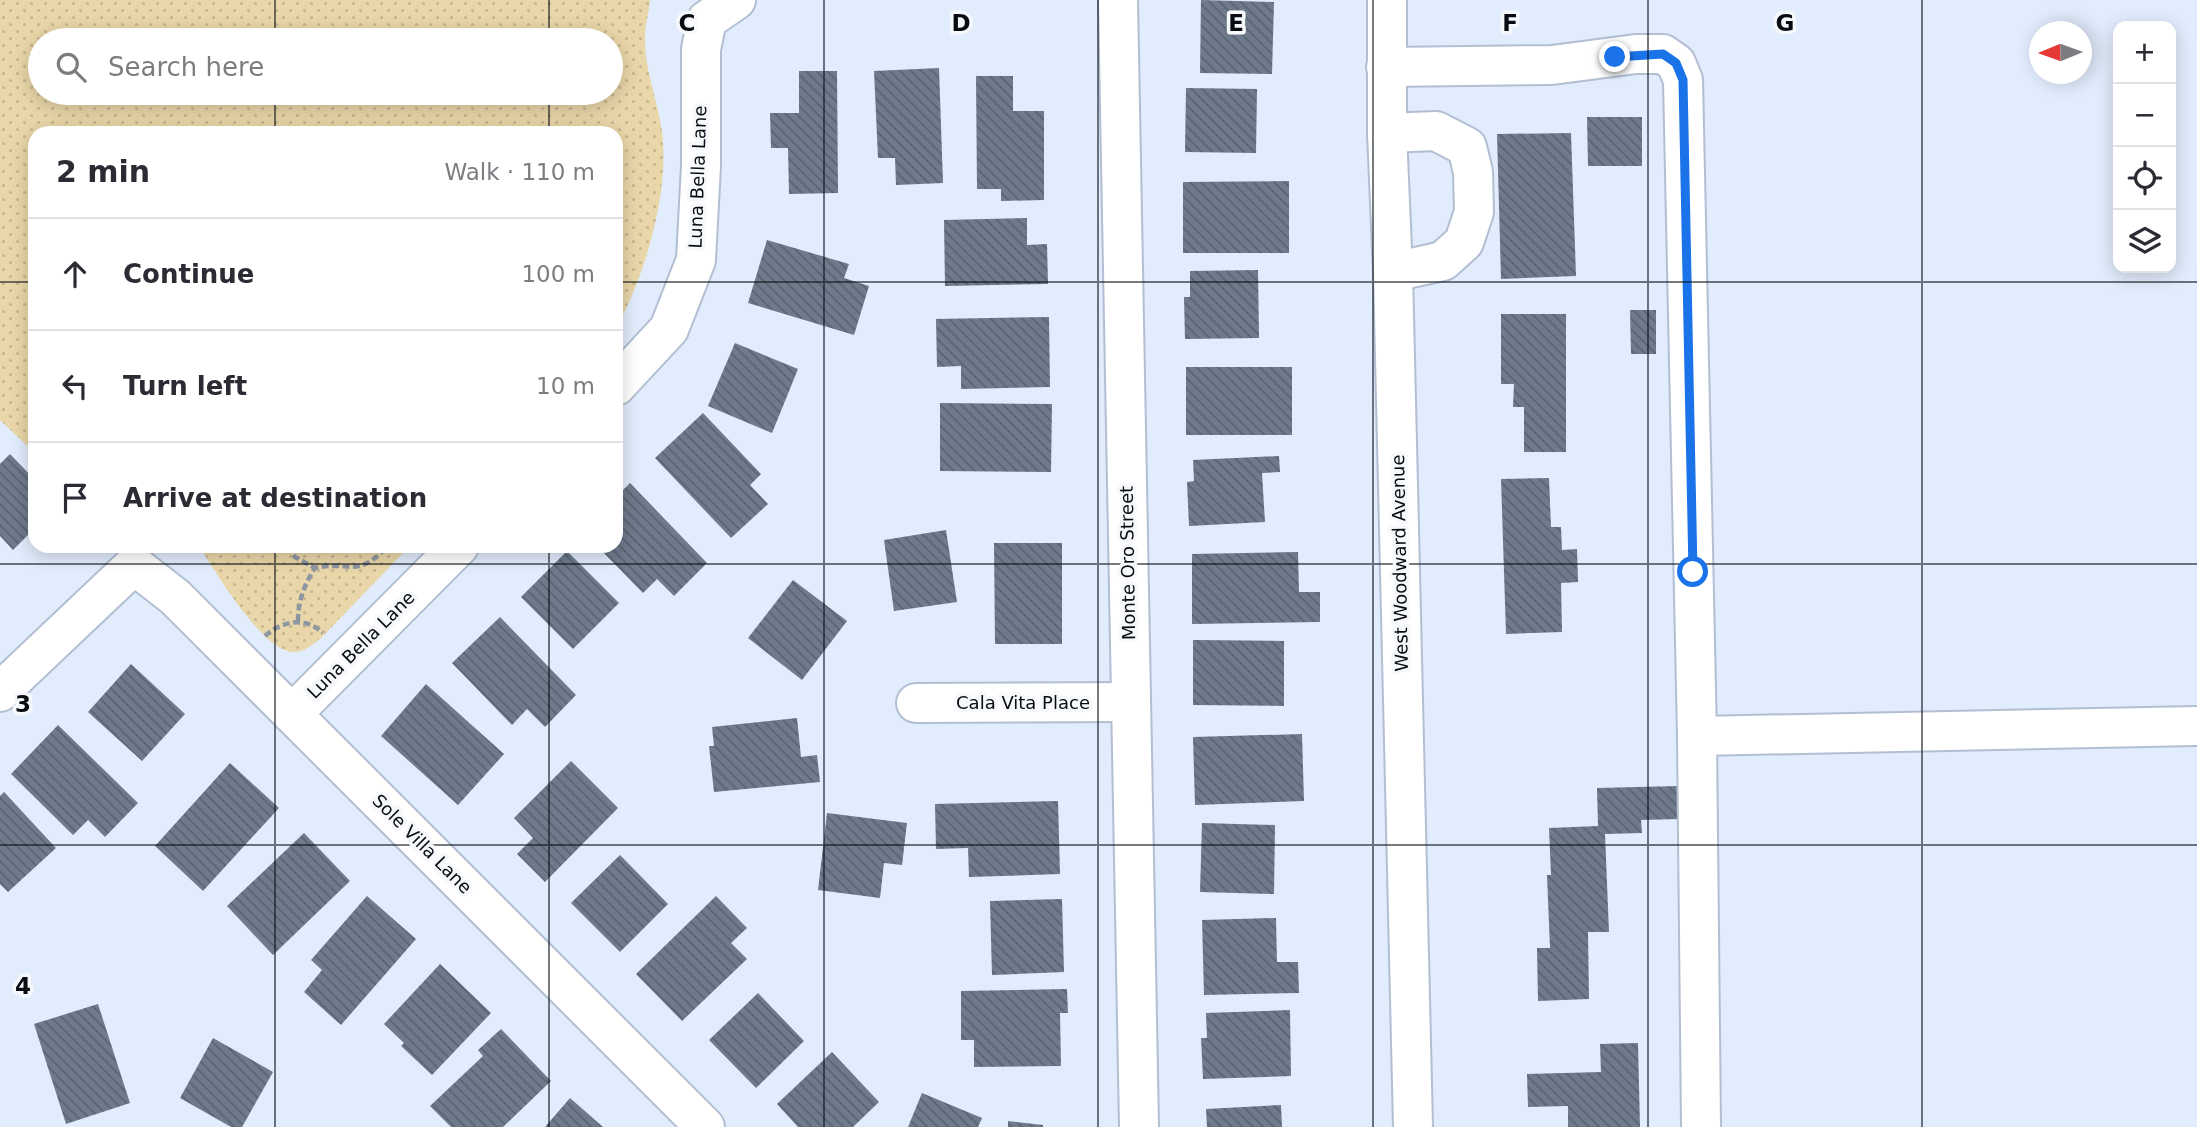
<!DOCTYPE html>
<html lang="en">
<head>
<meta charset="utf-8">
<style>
  :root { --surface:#fff; --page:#f7f7f7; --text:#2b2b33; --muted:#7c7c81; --line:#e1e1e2 }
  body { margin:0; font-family:"DejaVu Sans",sans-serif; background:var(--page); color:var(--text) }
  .controls { position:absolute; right:21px; top:21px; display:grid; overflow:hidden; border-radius:14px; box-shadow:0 4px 18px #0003 }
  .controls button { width:63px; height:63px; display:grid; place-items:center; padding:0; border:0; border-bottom:2px solid var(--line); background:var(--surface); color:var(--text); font:35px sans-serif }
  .compass { position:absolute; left:2029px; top:21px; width:63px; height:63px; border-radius:50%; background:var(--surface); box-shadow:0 4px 18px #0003; rotate:269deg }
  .stop { position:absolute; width:21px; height:21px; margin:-16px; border:5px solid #1a73e8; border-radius:50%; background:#fff }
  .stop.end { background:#1a73e8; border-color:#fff; box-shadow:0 2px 7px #0008 }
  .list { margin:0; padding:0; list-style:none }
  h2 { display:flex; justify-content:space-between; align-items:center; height:91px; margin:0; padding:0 28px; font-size:30px }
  h2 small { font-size:23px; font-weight:400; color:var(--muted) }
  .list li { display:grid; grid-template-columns:46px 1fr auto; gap:21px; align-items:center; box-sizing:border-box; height:112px; padding:0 28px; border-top:2px solid var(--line) }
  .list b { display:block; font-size:26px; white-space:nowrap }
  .list em { font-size:23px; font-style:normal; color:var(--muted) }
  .icon { flex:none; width:38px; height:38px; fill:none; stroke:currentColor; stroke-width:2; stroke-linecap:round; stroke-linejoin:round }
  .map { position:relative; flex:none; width:2197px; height:1127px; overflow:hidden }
  .search { position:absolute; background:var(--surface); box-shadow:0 4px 18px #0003; left:28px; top:28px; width:595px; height:77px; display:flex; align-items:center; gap:18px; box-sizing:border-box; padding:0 24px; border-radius:38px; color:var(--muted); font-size:26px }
  .panel { position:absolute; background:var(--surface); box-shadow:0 4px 18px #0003; left:28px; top:126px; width:595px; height:427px; border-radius:21px }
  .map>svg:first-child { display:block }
  .park { fill:url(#park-dots); fill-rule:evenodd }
  .building { fill:url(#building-back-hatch) }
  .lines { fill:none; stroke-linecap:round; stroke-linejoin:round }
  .minor-casing { stroke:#b2bfd2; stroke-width:42 }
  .path { stroke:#8e96a2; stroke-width:4.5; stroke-dasharray:7 3.5; stroke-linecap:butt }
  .minor { stroke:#fff; stroke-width:38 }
  .route { stroke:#1a73e8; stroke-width:9 }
  .grid { fill:none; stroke:#080c12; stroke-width:2; stroke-opacity:0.55 }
  .labels { text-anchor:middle; stroke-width:7; stroke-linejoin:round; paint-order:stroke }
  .street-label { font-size:18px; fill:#080c12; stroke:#f6f8fc }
  .grid-label { font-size:23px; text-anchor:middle; font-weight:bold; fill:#080c12; stroke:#f6f8fc; stroke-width:7; stroke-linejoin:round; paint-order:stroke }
</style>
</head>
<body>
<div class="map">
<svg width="2197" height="1127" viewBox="0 0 2197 1127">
  <defs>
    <pattern id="park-dots" width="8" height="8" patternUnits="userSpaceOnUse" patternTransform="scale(1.75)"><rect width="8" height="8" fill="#ead7a9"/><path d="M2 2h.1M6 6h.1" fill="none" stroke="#c7b790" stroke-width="1.8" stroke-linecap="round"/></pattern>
    <pattern id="building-back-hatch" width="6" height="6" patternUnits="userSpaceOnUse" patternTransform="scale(1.75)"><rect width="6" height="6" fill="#6f7b8c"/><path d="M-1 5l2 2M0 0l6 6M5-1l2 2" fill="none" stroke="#596371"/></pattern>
  </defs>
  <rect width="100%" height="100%" fill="#e1ecfc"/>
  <g class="park">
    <path d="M0 0H650C649 12 645 25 645 37 644 69 658 101 662 132 670 191 645 277 616 328V133H35V453L0 420ZM40 40H611V93H40Z"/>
    <path d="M199 546H410L321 638C312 645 304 653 292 652 262 650 215 571 199 546Z"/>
  </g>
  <g class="building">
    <polygon points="1201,0 1274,2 1272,74 1200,73"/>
    <polygon points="939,68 943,183 896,185 895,158 878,158 874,71"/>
    <polygon points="799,71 837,71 838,193 789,194 788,148 771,148 770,113 799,113"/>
    <polygon points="976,76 1013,76 1013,111 1044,111 1044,200 1001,201 1001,189 977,189"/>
    <polygon points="1186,88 1257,89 1256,153 1185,152"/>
    <polygon points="1587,117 1642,117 1642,166 1588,166"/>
    <polygon points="1571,133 1576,276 1501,279 1497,134"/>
    <polygon points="1289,181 1289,253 1183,253 1183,182"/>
    <polygon points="1027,218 1027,245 1047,244 1048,284 945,286 944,220"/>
    <polygon points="767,240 849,264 844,278 869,286 854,335 748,303"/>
    <polygon points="1258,270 1259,338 1185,339 1184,297 1190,297 1190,271"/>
    <polygon points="1630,310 1656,310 1656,354 1631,354"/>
    <polygon points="1501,314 1566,314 1566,452 1524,452 1524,407 1513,407 1514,384 1501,384"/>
    <polygon points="1049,317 1050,387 961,389 961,366 937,367 936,319"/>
    <polygon points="735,343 798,369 772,433 708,406"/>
    <rect x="1186" y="367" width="106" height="68"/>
    <polygon points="940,403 1052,404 1051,472 940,471"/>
    <polygon points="703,413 761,474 750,485 768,504 731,538 655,458"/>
    <polygon points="10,454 35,480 35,528 13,550 0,536 0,464"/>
    <polygon points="1279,456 1280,472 1262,473 1265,522 1189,526 1187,482 1194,481 1193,460"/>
    <polygon points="1549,478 1551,527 1561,527 1562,550 1577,549 1578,582 1561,583 1562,632 1506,634 1501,479"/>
    <polygon points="630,483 707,563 674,596 657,579 643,593 597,546 616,546 616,497"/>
    <polygon points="946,530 957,602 894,611 884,540"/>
    <polygon points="994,543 1062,543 1062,644 995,644"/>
    <polygon points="567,551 619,603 573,649 521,597"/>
    <polygon points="1298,552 1299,592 1320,592 1320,622 1192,624 1192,554"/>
    <polygon points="793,580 847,621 802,680 748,638"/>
    <polygon points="500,617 576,695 545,727 527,709 512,725 452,663"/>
    <polygon points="1193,640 1284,641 1284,706 1193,705"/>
    <polygon points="131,664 185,714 142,761 88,712"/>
    <polygon points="426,684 504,754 458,805 381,736"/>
    <polygon points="797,718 801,757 817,755 820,782 714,792 709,746 714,746 712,727"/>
    <polygon points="58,725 138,803 105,837 88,820 73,835 11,774"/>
    <polygon points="1302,734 1304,801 1195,805 1193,737"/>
    <polygon points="571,761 618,808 545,882 517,854 533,838 514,818"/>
    <polygon points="230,763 279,808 203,891 155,846"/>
    <polygon points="1678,786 1680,819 1641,820 1642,833 1605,834 1609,932 1588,932 1589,999 1538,1001 1537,948 1550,948 1547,875 1551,875 1549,828 1598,826 1597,788"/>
    <polygon points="4,792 56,848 8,892 0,884 0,796"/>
    <polygon points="1058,801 1060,874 969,877 968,848 936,849 935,804"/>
    <polygon points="827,813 907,823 902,865 884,863 880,898 818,890"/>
    <polygon points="1202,823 1275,825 1274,894 1200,892"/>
    <polygon points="304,833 350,881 273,955 227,906"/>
    <polygon points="620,855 668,904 620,952 571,903"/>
    <polygon points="367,896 416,939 341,1025 304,992 322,970 311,960"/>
    <polygon points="716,896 747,928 731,943 747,959 682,1021 636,974"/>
    <polygon points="1062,899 1064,972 992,975 990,901"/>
    <polygon points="1276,918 1277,962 1298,962 1299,993 1204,995 1202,920"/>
    <polygon points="440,964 491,1013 432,1075 401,1046 404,1043 384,1024"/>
    <polygon points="1067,989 1068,1013 1060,1013 1061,1066 974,1067 974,1040 961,1040 961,991"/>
    <polygon points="758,993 804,1041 756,1088 709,1040"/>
    <polygon points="98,1004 130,1103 66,1124 34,1024"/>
    <polygon points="1290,1010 1291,1076 1203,1079 1201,1038 1207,1038 1206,1013"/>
    <polygon points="501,1029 551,1081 503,1127 451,1127 430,1106 483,1056 478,1050"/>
    <polygon points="213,1038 273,1072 242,1127 231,1127 180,1098"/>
    <polygon points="1638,1043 1640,1127 1568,1127 1568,1106 1528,1107 1527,1074 1601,1072 1600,1044"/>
    <polygon points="832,1052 879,1102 853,1127 798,1127 777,1104"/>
    <polygon points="922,1093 982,1118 978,1127 908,1127"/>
    <polygon points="570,1098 603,1127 545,1127"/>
    <polygon points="1281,1105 1282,1127 1207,1127 1206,1109"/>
    <polygon points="1008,1121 1043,1125 1043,1127 1008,1127"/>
  </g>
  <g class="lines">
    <g class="minor-casing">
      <g id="minor">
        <polyline points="1118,0 1139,1127"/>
        <polyline points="1387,0 1387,133 1393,272 1413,1127"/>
        <polyline points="1386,67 1552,65 1636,54 1663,54 1676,63 1683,80 1697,736 1701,1127"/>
        <polyline points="1387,133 1436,131 1467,147 1473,172 1474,212 1464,242 1443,261 1393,272"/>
        <polyline points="616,386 669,329 696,260 701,166 701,49 707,20 736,0"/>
        <polyline points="0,692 134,565 175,597 705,1127"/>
        <polyline points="916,703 1131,702"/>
        <polyline points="292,714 459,546"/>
        <polyline points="1697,736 2197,726"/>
      </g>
    </g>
    <g class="path">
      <polyline points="288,546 295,557 315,568"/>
      <path d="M298 621C298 602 304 585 315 568 348 560 358 580 387 546"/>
      <path d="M265 636C282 621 305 616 323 633"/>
    </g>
    <use href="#minor" class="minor"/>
  </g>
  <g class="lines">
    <polyline class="route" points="1615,57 1663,54 1676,63 1683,80 1693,572"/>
  </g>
  <path class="grid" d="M275 0V40M549 0V40M824 0V1127M1098 0V1127M1373 0V1127M1648 0V1127M1922 0V1127M275 93V133M549 93V133M0 282H35M616 282H2197M275 546V1127M549 546V1127M0 564H2197M0 845H2197"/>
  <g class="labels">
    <g class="street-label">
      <text transform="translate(698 177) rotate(-88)" y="6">Luna Bella Lane</text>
      <text transform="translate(1128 563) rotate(-91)" y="6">Monte Oro Street</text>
      <text transform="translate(1400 563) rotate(-91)" y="6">West Woodward Avenue</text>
      <text transform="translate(361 645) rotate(-45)" y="6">Luna Bella Lane</text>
      <text x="1023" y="709">Cala Vita Place</text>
      <text transform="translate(422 844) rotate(45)" y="6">Sole Villa Lane</text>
    </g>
  </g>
  <g class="grid-label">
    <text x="687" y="31">C</text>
    <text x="961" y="31">D</text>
    <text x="1236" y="31">E</text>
    <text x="1510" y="31">F</text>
    <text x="1785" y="31">G</text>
    <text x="23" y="712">3</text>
    <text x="23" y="994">4</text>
  </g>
</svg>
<div class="controls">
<button>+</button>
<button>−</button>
<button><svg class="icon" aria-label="locate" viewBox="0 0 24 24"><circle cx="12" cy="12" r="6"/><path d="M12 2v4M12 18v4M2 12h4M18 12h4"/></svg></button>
<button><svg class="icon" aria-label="layers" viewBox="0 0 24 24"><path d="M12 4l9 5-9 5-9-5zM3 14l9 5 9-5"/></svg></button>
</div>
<svg class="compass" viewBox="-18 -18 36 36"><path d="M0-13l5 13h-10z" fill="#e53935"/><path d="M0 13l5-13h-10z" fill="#7c7c81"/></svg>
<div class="stop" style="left:1693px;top:572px"></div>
<div class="stop end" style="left:1615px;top:57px"></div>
<div class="search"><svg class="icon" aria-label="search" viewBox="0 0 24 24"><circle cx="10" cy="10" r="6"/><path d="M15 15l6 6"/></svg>Search here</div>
<section class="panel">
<h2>2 min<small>Walk · 110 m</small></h2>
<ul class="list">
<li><svg class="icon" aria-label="ahead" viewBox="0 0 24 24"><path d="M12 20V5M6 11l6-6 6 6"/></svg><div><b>Continue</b></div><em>100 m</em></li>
<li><svg class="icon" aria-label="left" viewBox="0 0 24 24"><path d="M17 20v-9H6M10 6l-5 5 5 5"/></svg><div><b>Turn left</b></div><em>10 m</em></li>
<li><svg class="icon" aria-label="arrive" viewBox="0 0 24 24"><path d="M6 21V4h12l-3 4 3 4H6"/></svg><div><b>Arrive at destination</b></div></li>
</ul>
</section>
</div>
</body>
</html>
